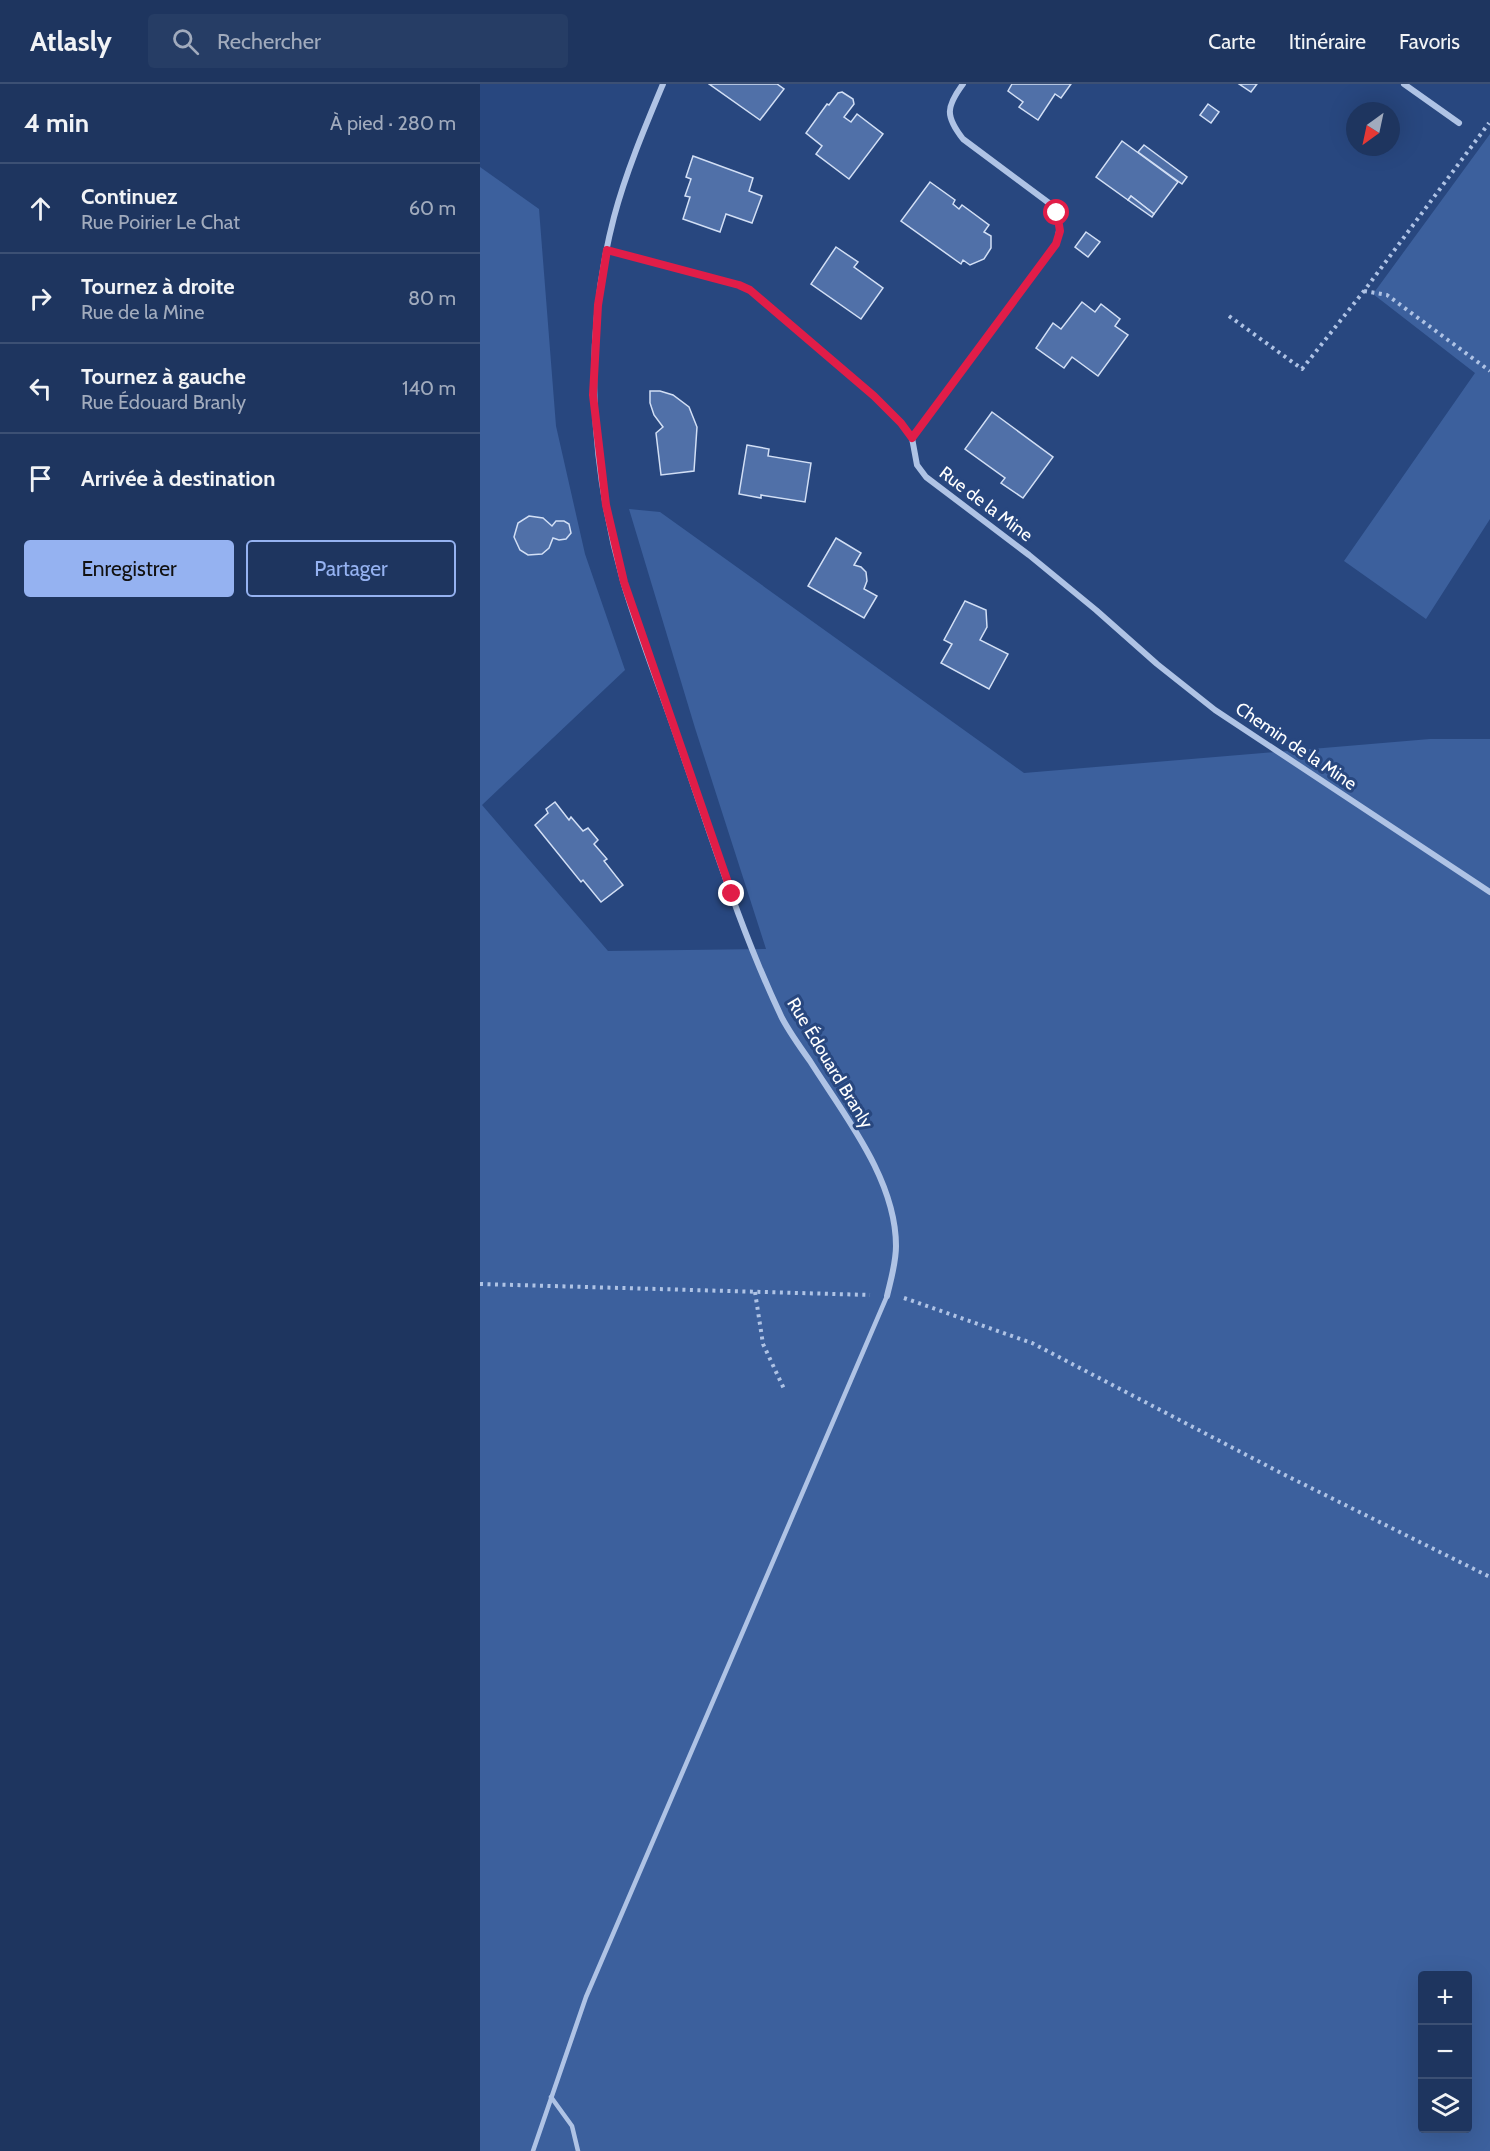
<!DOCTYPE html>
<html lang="fr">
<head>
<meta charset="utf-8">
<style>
  :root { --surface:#1e355f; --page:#263d65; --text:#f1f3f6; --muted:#a1abbd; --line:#3c5074; --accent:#95b2f1 }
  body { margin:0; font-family:Cabin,sans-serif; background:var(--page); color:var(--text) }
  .controls { position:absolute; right:18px; bottom:18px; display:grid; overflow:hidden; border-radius:6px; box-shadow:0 6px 24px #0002 }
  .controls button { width:54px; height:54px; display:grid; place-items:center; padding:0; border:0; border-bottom:2px solid var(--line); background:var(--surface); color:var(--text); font:30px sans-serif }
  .compass { position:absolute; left:866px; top:18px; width:54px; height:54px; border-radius:50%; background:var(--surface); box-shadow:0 6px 24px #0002; rotate:213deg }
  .stop { position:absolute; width:18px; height:18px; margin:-14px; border:4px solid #e11d48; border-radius:50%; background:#fff }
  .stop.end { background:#e11d48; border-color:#fff; box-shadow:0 2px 6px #0008 }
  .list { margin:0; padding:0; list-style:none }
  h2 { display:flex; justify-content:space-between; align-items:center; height:78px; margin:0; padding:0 24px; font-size:26px }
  h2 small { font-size:20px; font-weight:400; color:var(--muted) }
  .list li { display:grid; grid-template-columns:39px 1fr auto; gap:18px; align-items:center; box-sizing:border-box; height:90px; padding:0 24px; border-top:2px solid var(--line) }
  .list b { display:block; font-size:22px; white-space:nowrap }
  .list p { margin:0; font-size:20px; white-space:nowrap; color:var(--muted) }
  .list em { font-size:20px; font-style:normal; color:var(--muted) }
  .actions { display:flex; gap:12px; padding:18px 24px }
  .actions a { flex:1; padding:14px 0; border:2px solid var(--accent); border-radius:6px; text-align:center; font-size:21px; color:var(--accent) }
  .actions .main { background:var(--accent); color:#111 }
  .icon { flex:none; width:33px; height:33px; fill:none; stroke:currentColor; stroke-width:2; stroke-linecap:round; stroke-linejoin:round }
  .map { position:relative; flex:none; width:1010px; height:2067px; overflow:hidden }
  header { display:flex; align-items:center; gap:36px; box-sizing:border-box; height:84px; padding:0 30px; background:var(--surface); border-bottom:2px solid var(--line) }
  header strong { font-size:28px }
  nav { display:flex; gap:33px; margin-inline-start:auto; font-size:21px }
  .search { width:420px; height:54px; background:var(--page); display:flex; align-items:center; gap:15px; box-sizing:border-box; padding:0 21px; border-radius:6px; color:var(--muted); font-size:22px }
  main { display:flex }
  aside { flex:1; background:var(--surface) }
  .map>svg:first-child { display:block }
  .green { fill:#3c609d; fill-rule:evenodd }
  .building { fill:#5070a8; stroke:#d2dff5; stroke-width:1.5 }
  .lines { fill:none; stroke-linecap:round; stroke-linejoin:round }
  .path { stroke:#afc3e5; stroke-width:4; stroke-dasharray:3 4.5; stroke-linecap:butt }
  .lane { stroke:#afc3e5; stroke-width:4.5 }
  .street { stroke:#afc3e5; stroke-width:6 }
  .route { stroke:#e11d48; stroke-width:8 }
  .labels { text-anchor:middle; stroke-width:6; stroke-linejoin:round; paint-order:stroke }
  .street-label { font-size:18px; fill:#fff; stroke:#28477f }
</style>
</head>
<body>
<header>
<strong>Atlasly</strong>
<div class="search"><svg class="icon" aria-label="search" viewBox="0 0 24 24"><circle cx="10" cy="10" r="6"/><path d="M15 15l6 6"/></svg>Rechercher</div>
<nav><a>Carte</a><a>Itinéraire</a><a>Favoris</a></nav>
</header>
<main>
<aside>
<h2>4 min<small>À pied · 280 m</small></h2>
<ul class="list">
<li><svg class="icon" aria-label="ahead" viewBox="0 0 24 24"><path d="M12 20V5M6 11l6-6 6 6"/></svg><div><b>Continuez</b><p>Rue Poirier Le Chat</p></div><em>60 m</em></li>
<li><svg class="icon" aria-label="right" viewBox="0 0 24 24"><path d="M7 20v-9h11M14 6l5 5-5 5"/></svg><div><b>Tournez à droite</b><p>Rue de la Mine</p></div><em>80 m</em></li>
<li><svg class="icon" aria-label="left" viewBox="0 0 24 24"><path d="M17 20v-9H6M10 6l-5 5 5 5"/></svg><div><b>Tournez à gauche</b><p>Rue Édouard Branly</p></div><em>140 m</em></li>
<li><svg class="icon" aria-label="arrive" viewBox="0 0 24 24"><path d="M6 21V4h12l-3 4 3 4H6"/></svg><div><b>Arrivée à destination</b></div></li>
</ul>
<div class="actions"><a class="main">Enregistrer</a><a>Partager</a></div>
</aside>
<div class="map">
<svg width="1010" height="2067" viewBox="0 0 1010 2067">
  <rect width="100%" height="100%" fill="#28477f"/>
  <g class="green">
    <polygon points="1010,50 1010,435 946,535 864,477 995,289 893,210"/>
    <path d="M0 83 59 125 76 342 105 470 145 586 2 721 128 867 286 865 215 644 149 425 180 428 544 689 950 655H1010V2067H0ZM942 1892H988V2044H942Z"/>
  </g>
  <g class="building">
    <polygon points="229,0 297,0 304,5 280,36"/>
    <polygon points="532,0 591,0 581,14 575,10 558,36 539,23 543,18 528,7"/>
    <polygon points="759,0 777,0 771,8"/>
    <polygon points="362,8 373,15 374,20 364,33 371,38 377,30 403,50 369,95 336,70 342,62 326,49 347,20 349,21 358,9"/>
    <polygon points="728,20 739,28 731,39 720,31"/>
    <polygon points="642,57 698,98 674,130 651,112 648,116 616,93"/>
    <polygon points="664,61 707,93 702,100 658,68"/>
    <polygon points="213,72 273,94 269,107 282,112 272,139 246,130 240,148 203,135 210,113 205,112 211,95 206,93"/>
    <polygon points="450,98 475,116 473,120 479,125 482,121 509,141 504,148 511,152 511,164 504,175 490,181 483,176 481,180 421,137"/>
    <polygon points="651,112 674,130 672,133 648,116"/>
    <polygon points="606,148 620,158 608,173 595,163"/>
    <polygon points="356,163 378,178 374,183 403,204 381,235 331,200"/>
    <polygon points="602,218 615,228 621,220 640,235 635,242 648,251 618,292 592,273 584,284 556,264 573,239 581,245"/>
    <polygon points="170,307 180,307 193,311 209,323 217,343 214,387 181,391 176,349 183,343 174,331 170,319"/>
    <polygon points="512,328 573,373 543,414 521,399 525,394 485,365"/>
    <polygon points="267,361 289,365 288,372 331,379 325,418 281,411 281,414 259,410"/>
    <polygon points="49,432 63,434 72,442 76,437 84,437 89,440 91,449 86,455 79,456 73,454 69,464 62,470 48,471 40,466 34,453 38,439"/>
    <polygon points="356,454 381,469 374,481 381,483 386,488 387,497 384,505 397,512 384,534 328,502"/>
    <polygon points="485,517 506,526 507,543 500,556 528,570 509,605 461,579 472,560 464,556"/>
    <polygon points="75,718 89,736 91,733 103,747 108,744 118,756 114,760 127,775 124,777 143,801 121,818 103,796 101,798 55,741 68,729 66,725"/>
  </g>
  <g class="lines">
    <g class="path">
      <polyline points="884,207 907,211 1010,287"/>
      <polyline points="749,232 822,285 884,207 1009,39"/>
      <polyline points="0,1200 390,1211"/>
      <polyline points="275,1208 283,1260 305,1307"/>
      <polyline points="424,1214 552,1259 801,1389 1010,1493"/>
    </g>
    <g class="lane">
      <polyline points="71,2013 92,2042 98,2067"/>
      <polyline points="53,2067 106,1913 407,1212"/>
    </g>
    <g class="street">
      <path d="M183 0C165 43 146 88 134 133 103 252 110 380 143 497 160 555 183 611 202 668 233 757 261 848 302 934 310 949 320 963 330 977 364 1031 416 1095 416 1162 416 1179 411 1195 407 1212"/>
      <polyline points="924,0 979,39"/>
      <polyline points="127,166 259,201 270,206 394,312 421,339 432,354 437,381 446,393 549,471 616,526 677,580 735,626 1010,808"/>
      <path d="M432 354 576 160C581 145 580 136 573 122L483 55C465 32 466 23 483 0"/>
    </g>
  </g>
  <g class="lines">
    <polyline class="route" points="252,810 144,498 126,421 113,311 118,221 127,166 259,201 270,206 394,312 421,339 432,354 576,160 580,147 577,129"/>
  </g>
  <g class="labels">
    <g class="street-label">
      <text transform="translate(506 420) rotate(37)" y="6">Rue de la Mine</text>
      <text transform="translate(816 662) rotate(34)" y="6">Chemin de la Mine</text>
      <text transform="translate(350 979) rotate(59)" y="6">Rue Édouard Branly</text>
    </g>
  </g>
</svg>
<div class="controls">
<button>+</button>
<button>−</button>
<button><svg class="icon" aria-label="layers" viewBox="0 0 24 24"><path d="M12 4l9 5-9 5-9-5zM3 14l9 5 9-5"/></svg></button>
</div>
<svg class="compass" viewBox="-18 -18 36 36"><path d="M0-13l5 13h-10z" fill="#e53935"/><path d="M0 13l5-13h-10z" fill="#a1abbd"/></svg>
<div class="stop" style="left:577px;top:129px"></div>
<div class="stop end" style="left:252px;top:810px"></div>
</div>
</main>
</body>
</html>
